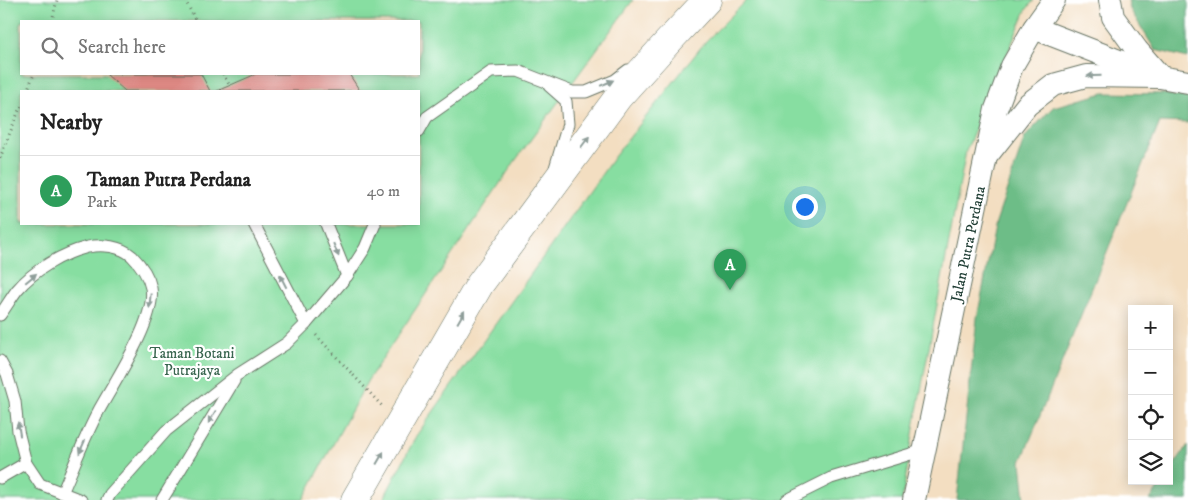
<!DOCTYPE html>
<html lang="en">
<head>
<meta charset="utf-8">
<style>
  :root { --surface:#fff; --page:#f2f2f2; --text:#222; --muted:#767676; --line:#e0e0e0; --accent:#7c3aed }
  body { margin:0; font-family:"IM FELL DW Pica",serif; background:var(--page); color:var(--text) }
  .controls { position:absolute; right:15px; bottom:15px; display:grid; overflow:hidden; border-radius:0px; box-shadow:0 2px 12px #0003 }
  .controls button { width:45px; height:45px; display:grid; place-items:center; padding:0; border:0; border-bottom:1px solid var(--line); background:var(--surface); color:var(--text); font:25px sans-serif }
  .you { position:absolute; left:804px; top:206px; width:18px; height:18px; margin:-12px; border:4px solid #fff; border-radius:50%; background:#1a73e8; box-shadow:0 0 0 8px #1a73e833 }
  .badge { display:grid; place-items:center; width:32px; height:32px; border-radius:50%; background:var(--accent); color:#fff; font-size:16px; font-weight:700 }
  .pin { position:absolute; translate:-50% -41px; filter:drop-shadow(0 1px 2px #0008) }
  .pin::after { content:''; position:absolute; top:26px; width:18px; height:15px; background:inherit; clip-path:polygon(0 0,100% 0,50% 100%) }
  .list { margin:0; padding:0; list-style:none }
  h2 { display:flex; justify-content:space-between; align-items:center; height:65px; margin:0; padding:0 20px; font-size:21px }
  h2 small { font-size:16px; font-weight:400; color:var(--muted) }
  .list li { display:grid; grid-template-columns:32px 1fr auto; gap:15px; align-items:center; box-sizing:border-box; height:70px; padding:0 20px; border-top:1px solid var(--line) }
  .list b { display:block; font-size:19px; white-space:nowrap }
  .list p { margin:0; font-size:16px; white-space:nowrap; color:var(--muted) }
  .list em { font-size:16px; font-style:normal; color:var(--muted) }
  .icon { flex:none; width:28px; height:28px; fill:none; stroke:currentColor; stroke-width:2; stroke-linecap:round; stroke-linejoin:round }
  .map { position:relative; flex:none; width:1188px; height:500px; overflow:hidden }
  .search { position:absolute; background:var(--surface); box-shadow:0 2px 12px #0003; left:20px; top:20px; width:400px; height:55px; display:flex; align-items:center; gap:12px; box-sizing:border-box; padding:0 18px; border-radius:0px; color:var(--muted); font-size:19px }
  .panel { position:absolute; background:var(--surface); box-shadow:0 2px 12px #0003; left:20px; top:90px; width:400px; height:135px; border-radius:0px }
  .map>svg:first-child { display:block }
  .green { fill:#87dea1; stroke:#538e6a; fill-rule:evenodd }
  .forest { fill:#6dbd87; stroke:#467d5e }
  .building { fill:#e78e89 }
  .lines { fill:none; stroke-linecap:round; stroke-linejoin:round }
  .service-casing { stroke:#697565; stroke-width:13 }
  .minor-casing { stroke:#697565; stroke-width:24 }
  .primary-casing { stroke:#697565; stroke-width:29 }
  .path { stroke:#697565; stroke-width:3; stroke-dasharray:1 4; stroke-linecap:butt }
  .service { stroke:#fff; stroke-width:11 }
  .minor { stroke:#fff; stroke-width:22 }
  .primary { stroke:#fff; stroke-width:28 }
  .oneway { fill:#8f9e9a }
  .labels { text-anchor:middle; stroke-width:4.5; stroke-linejoin:round; paint-order:stroke }
  .street-label { font-size:15px; fill:#1f3d34; stroke:#fff }
  .park-label { font-size:15px; fill:#39654f; stroke:#fff }
</style>
</head>
<body>
<div class="map">
<svg width="1188" height="500" viewBox="0 0 1188 500">
  <rect width="100%" height="100%" fill="#fff"/>
  <filter id="ink" filterUnits="userSpaceOnUse"><feTurbulence type="fractalNoise" baseFrequency=".02" numOctaves="2"/><feDisplacementMap in="SourceGraphic" scale="10" xChannelSelector="R" yChannelSelector="G"/><feConvolveMatrix kernelMatrix="1 2 1 2 8 2 1 2 1" color-interpolation-filters="sRGB"/></filter>
  <filter id="wash" filterUnits="userSpaceOnUse"><feTurbulence type="fractalNoise" baseFrequency=".0096" numOctaves="4" result="noise"/><feDisplacementMap in="SourceGraphic" scale="20" xChannelSelector="R" yChannelSelector="G"/><feGaussianBlur stdDeviation="1.12" result="paint"/><feColorMatrix in="noise" values="0 0 0 0 0 0 0 0 0 0 0 0 0 0 0 0 0 1.4 0 .05"/><feComposite in="paint" operator="in"/></filter>
  <g filter="url(#wash)">
    <rect width="100%" height="100%" fill="#f3dec1"/>
    <g class="green">
      <path d="M0 0H633L515 161 368 380 303 500H0ZM21 21H419V74H21ZM21 91H419V224H21Z"/>
      <polygon points="747,0 1034,0 1026,10 966,151 915,422 902,500 383,500 416,436 614,157 706,41"/>
    </g>
    <g class="forest">
      <polygon points="1128,0 1188,0 1188,58 1155,50 1130,9"/>
      <polygon points="1104,93 1165,94 1188,98 1188,123 1160,122 1021,462 1025,500 957,500 977,318 996,222 1025,137 1053,107"/>
      <polygon points="1188,445 1188,500 1150,500 1163,481 1169,481 1169,472"/>
    </g>
    <g id="blocks">
      <g class="building">
        <polygon points="106,74 201,74 210,91 125,91"/>
        <polygon points="256,74 349,74 360,91 217,91"/>
      </g>
    </g>
  </g>
  <g filter="url(#ink)">
    <use href="#blocks" fill-opacity="0" stroke="#697565" stroke-width="1"/>
    <g class="lines">
      <g class="service-casing">
        <g id="service">
          <polyline points="549,86 566,101 568,124 555,168"/>
          <polyline points="419,131 427,117 491,72 518,71 572,92 586,92 615,80 628,70"/>
          <polyline points="254,224 306,324"/>
          <polyline points="326,224 347,276"/>
          <path d="M0 315C6 307 11 298 17 290 34 270 63 253 88 247 102 244 121 246 132 256 141 265 148 274 151 288 157 319 113 384 98 412 84 438 74 466 62 493"/>
          <polyline points="0,361 7,374 15,401 18,431 26,463 40,484 81,500"/>
          <polyline points="0,478 26,463"/>
          <polyline points="107,500 110,494 166,431 237,375 287,343 306,324 347,276 365,248 375,224"/>
          <polyline points="162,500 234,381"/>
          <polyline points="787,500 831,478 924,450"/>
        </g>
      </g>
      <g class="minor-casing">
        <g id="minor">
          <polyline points="1110,0 1113,17 1137,50 1158,74"/>
          <polyline points="1034,28 1160,77 1188,82"/>
          <polyline points="989,153 1027,105 1053,85 1086,76 1160,77"/>
          <polyline points="914,500 996,109 1012,66 1034,28 1054,0"/>
        </g>
      </g>
      <g class="primary-casing">
        <polyline id="primary" points="355,500 480,284 619,96 666,44 707,0"/>
      </g>
      <g class="path">
        <polyline points="185,0 196,21"/>
        <polyline points="52,21 57,0"/>
        <polyline points="223,74 230,86"/>
        <polyline points="27,91 34,74"/>
        <polyline points="0,158 21,105"/>
        <polyline points="316,335 382,406"/>
      </g>
      <use href="#service" class="service"/>
      <use href="#minor" class="minor"/>
      <use href="#primary" class="primary"/>
    </g>
    <defs><path id="oneway-solid" d="M-6-.8H1V-3.2L6.5 0L1 3.2V.8H-6Z" transform="scale(1.25)"/></defs>
    <g class="oneway">
      <use href="#oneway-solid" transform="translate(1094 76) rotate(179)"/>
      <use href="#oneway-solid" transform="translate(607 83) rotate(-23)"/>
      <use href="#oneway-solid" transform="translate(585 142) rotate(-53)"/>
      <use href="#oneway-solid" transform="translate(336 250) rotate(68)"/>
      <use href="#oneway-solid" transform="translate(31 278) rotate(-40)"/>
      <use href="#oneway-solid" transform="translate(283 281) rotate(-117)"/>
      <use href="#oneway-solid" transform="translate(150 301) rotate(95)"/>
      <use href="#oneway-solid" transform="translate(461 317) rotate(-60)"/>
      <use href="#oneway-solid" transform="translate(212 417) rotate(121)"/>
      <use href="#oneway-solid" transform="translate(19 429) rotate(-99)"/>
      <use href="#oneway-solid" transform="translate(82 447) rotate(114)"/>
      <use href="#oneway-solid" transform="translate(380 458) rotate(-60)"/>
    </g>
  </g>
  <g class="labels">
    <g class="street-label">
      <text transform="translate(968 244) rotate(-78)" y="5">Jalan Putra Perdana</text>
    </g>
    <g class="park-label">
      <text x="192" y="358">Taman Botani<tspan x="192" dy="17">Putrajaya</tspan></text>
    </g>
  </g>
</svg>
<div class="controls">
<button>+</button>
<button>−</button>
<button><svg class="icon" aria-label="locate" viewBox="0 0 24 24"><circle cx="12" cy="12" r="6"/><path d="M12 2v4M12 18v4M2 12h4M18 12h4"/></svg></button>
<button><svg class="icon" aria-label="layers" viewBox="0 0 24 24"><path d="M12 4l9 5-9 5-9-5zM3 14l9 5 9-5"/></svg></button>
</div>
<div class="you"></div>
<div class="pin badge" style="left:730px;top:290px;background:#2e9e5b">A</div>
<div class="search"><svg class="icon" aria-label="search" viewBox="0 0 24 24"><circle cx="10" cy="10" r="6"/><path d="M15 15l6 6"/></svg>Search here</div>
<section class="panel">
<h2>Nearby<small></small></h2>
<ul class="list">
<li><span class="badge" style="background:#2e9e5b">A</span><div><b>Taman Putra Perdana</b><p>Park</p></div><em>40 m</em></li>
</ul>
</section>
</div>
</body>
</html>
